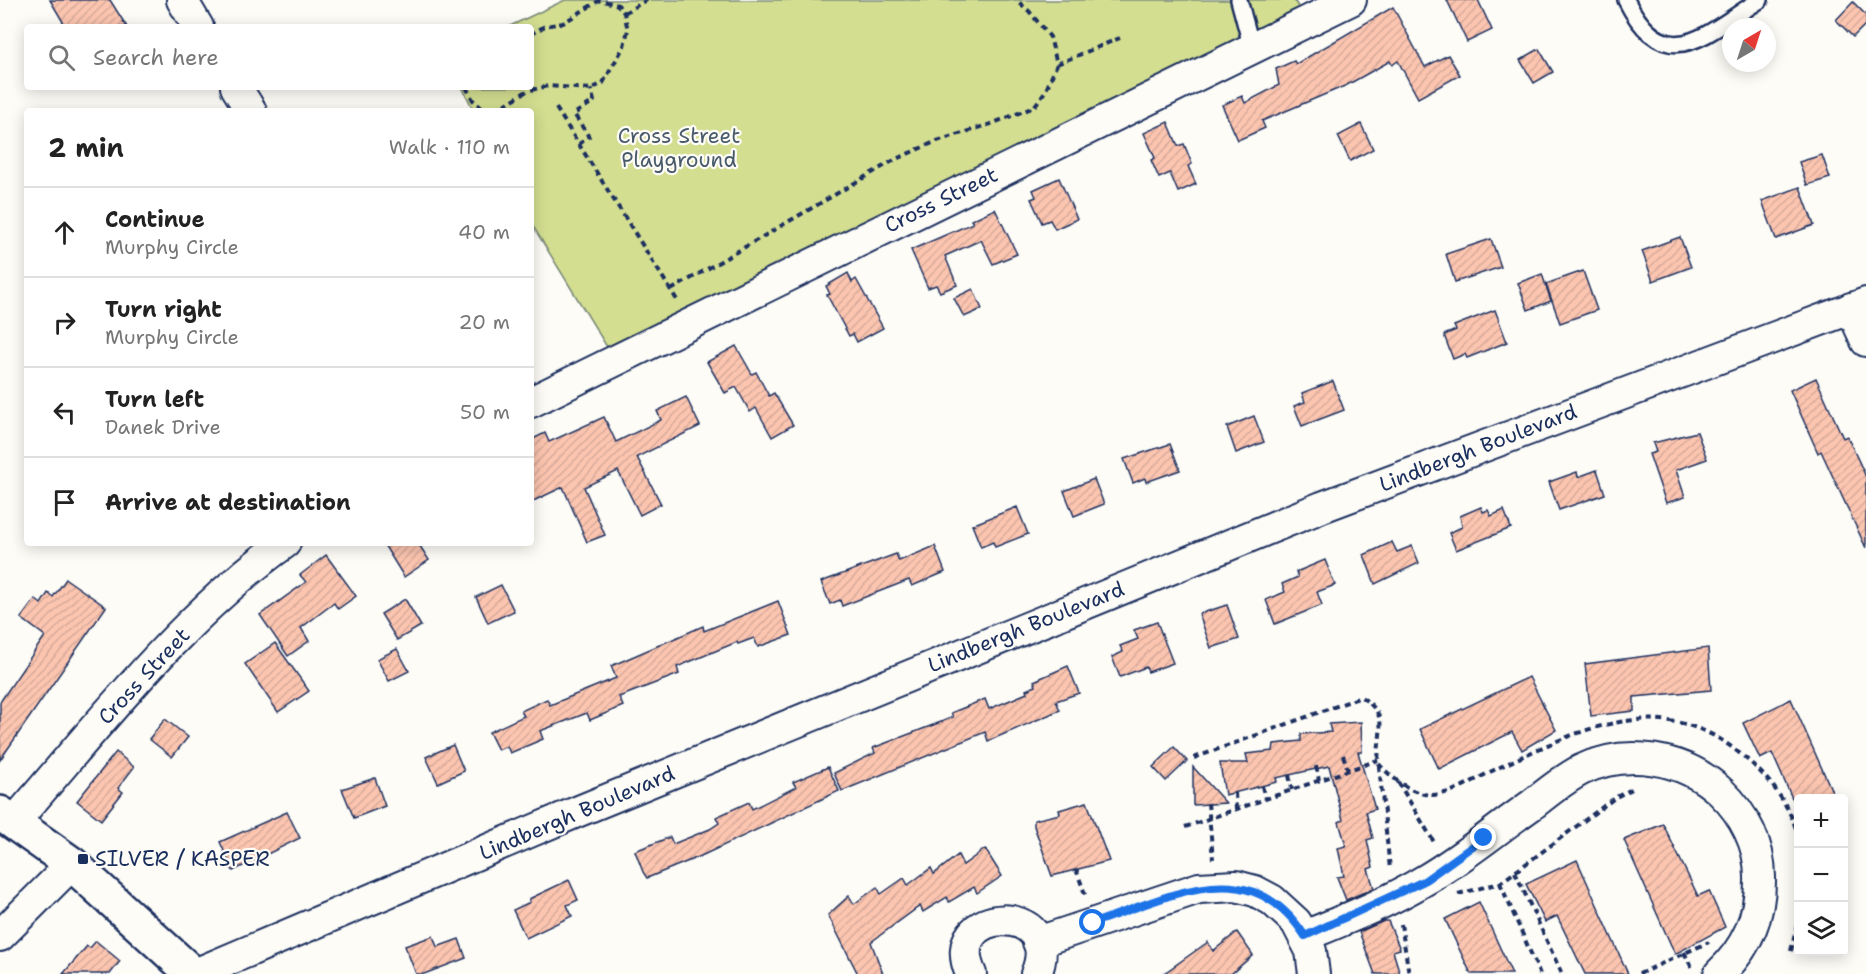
<!DOCTYPE html>
<html lang="en">
<head>
<meta charset="utf-8">
<style>
  :root { --surface:#fff; --page:#f6f6f6; --text:#222; --muted:#767676; --line:#e0e0e0 }
  body { margin:0; font-family:"Shantell Sans",sans-serif; background:var(--page); color:var(--text) }
  .controls { position:absolute; right:18px; bottom:18px; display:grid; overflow:hidden; border-radius:6px; box-shadow:0 3px 15px #0003 }
  .controls button { width:54px; height:54px; display:grid; place-items:center; padding:0; border:0; border-bottom:2px solid var(--line); background:var(--surface); color:var(--text); font:30px sans-serif }
  .compass { position:absolute; left:1722px; top:18px; width:54px; height:54px; border-radius:50%; background:var(--surface); box-shadow:0 3px 15px #0003; rotate:39deg }
  .stop { position:absolute; width:18px; height:18px; margin:-14px; border:4px solid #1a73e8; border-radius:50%; background:#fff }
  .stop.end { background:#1a73e8; border-color:#fff; box-shadow:0 2px 6px #0008 }
  .list { margin:0; padding:0; list-style:none }
  h2 { display:flex; justify-content:space-between; align-items:center; height:78px; margin:0; padding:0 24px; font-size:26px }
  h2 small { font-size:20px; font-weight:400; color:var(--muted) }
  .list li { display:grid; grid-template-columns:39px 1fr auto; gap:18px; align-items:center; box-sizing:border-box; height:90px; padding:0 24px; border-top:2px solid var(--line) }
  .list b { display:block; font-size:22px; white-space:nowrap }
  .list p { margin:0; font-size:20px; white-space:nowrap; color:var(--muted) }
  .list em { font-size:20px; font-style:normal; color:var(--muted) }
  .icon { flex:none; width:33px; height:33px; fill:none; stroke:currentColor; stroke-width:2; stroke-linecap:round; stroke-linejoin:round }
  .map { position:relative; flex:none; width:1866px; height:974px; overflow:hidden }
  .search { position:absolute; background:var(--surface); box-shadow:0 3px 15px #0003; left:24px; top:24px; width:510px; height:66px; display:flex; align-items:center; gap:15px; box-sizing:border-box; padding:0 21px; border-radius:6px; color:var(--muted); font-size:22px }
  .panel { position:absolute; background:var(--surface); box-shadow:0 3px 15px #0003; left:24px; top:108px; width:510px; height:438px; border-radius:6px }
  .map>svg:first-child { display:block }
  .park { fill:#d3de90; stroke:#778677; stroke-width:1.5 }
  .building { fill:url(#building-hatch); stroke:#1b2f5e; stroke-width:1.5 }
  .lines { fill:none; stroke-linecap:round; stroke-linejoin:round }
  .lane-casing { stroke:#1b2f5e; stroke-width:20 }
  .street-casing { stroke:#1b2f5e; stroke-width:34 }
  .secondary-casing { stroke:#1b2f5e; stroke-width:38 }
  .path { stroke:#1b2f5e; stroke-width:4; stroke-dasharray:6 4.5; stroke-linecap:butt }
  .lane { stroke:#fdfcf7; stroke-width:15 }
  .street { stroke:#fdfcf7; stroke-width:30 }
  .secondary { stroke:#fdfcf7; stroke-width:33 }
  .route { stroke:#1a73e8; stroke-width:8 }
  .poi-dot { fill:#1b2f5e; stroke:#fdfcf7; stroke-width:2 }
  .labels { text-anchor:middle; stroke-width:4.5; stroke-linejoin:round; paint-order:stroke }
  .park-label { font-size:21px; fill:#495b6a; stroke:#fdfcf7 }
  .street-label { font-size:21px; fill:#1b2f5e; stroke:#fdfcf7 }
  .poi-label { font-size:21px; fill:#1b2f5e; stroke:#fdfcf7; text-anchor:start }
</style>
</head>
<body>
<div class="map">
<svg width="1866" height="974" viewBox="0 0 1866 974">
  <defs>
    <pattern id="building-hatch" width="6" height="6" patternUnits="userSpaceOnUse" patternTransform="scale(1.5)"><rect width="6" height="6" fill="#fcc5b0"/><path d="M-1 1l2-2M0 6l6-6M5 7l2-2" fill="none" stroke="#d7aa9a"/></pattern>
  </defs>
  <rect width="100%" height="100%" fill="#fdfcf7"/>
  <filter id="ink" filterUnits="userSpaceOnUse"><feTurbulence type="fractalNoise" baseFrequency=".0167" numOctaves="2"/><feDisplacementMap in="SourceGraphic" scale="12" xChannelSelector="R" yChannelSelector="G"/><feConvolveMatrix kernelMatrix="1 2 1 2 8 2 1 2 1" color-interpolation-filters="sRGB"/></filter>
  <g filter="url(#ink)">
    <polygon class="park" points="565,0 1294,0 1299,8 607,347 531,223 531,111 474,111 462,87 531,87 531,27 508,27"/>
    <g class="building">
      <polygon points="50,0 110,0 127,27 66,27"/>
      <polygon points="1447,0 1478,0 1492,30 1467,42"/>
      <polygon points="1853,2 1866,15 1866,24 1853,37 1836,20"/>
      <polygon points="1393,7 1425,67 1448,55 1460,75 1418,98 1398,61 1392,65 1390,61 1347,85 1262,121 1265,128 1238,140 1222,105 1242,96 1245,103 1279,85 1276,69 1294,61 1296,64"/>
      <polygon points="1539,49 1553,72 1534,83 1520,60"/>
      <polygon points="1168,122 1178,146 1184,144 1192,164 1188,166 1196,184 1178,192 1170,173 1159,178 1151,160 1155,158 1144,133"/>
      <polygon points="1361,124 1373,149 1350,161 1338,136"/>
      <polygon points="1822,155 1830,178 1807,185 1799,162"/>
      <polygon points="1059,178 1077,219 1055,229 1050,220 1042,223 1031,199 1036,197 1033,190"/>
      <polygon points="1800,187 1814,225 1776,239 1762,201"/>
      <polygon points="995,209 1017,254 993,264 981,240 945,256 957,285 940,292 936,285 928,288 911,250 973,223 971,220"/>
      <polygon points="1680,237 1691,267 1653,281 1642,251"/>
      <polygon points="1491,239 1501,267 1455,282 1446,254"/>
      <polygon points="1583,271 1597,310 1560,323 1546,284"/>
      <polygon points="848,273 852,282 856,279 883,328 857,342 853,334 849,336 827,295 830,294 826,286"/>
      <polygon points="1542,274 1551,301 1528,310 1518,283"/>
      <polygon points="973,289 982,309 964,317 954,298"/>
      <polygon points="1495,310 1507,342 1467,358 1465,354 1453,359 1444,335 1456,330 1454,326"/>
      <polygon points="736,346 752,374 756,372 769,396 774,393 793,425 772,437 756,408 750,412 736,387 725,393 707,362"/>
      <polygon points="1816,378 1843,438 1847,436 1866,477 1866,548 1821,451 1818,453 1790,390"/>
      <polygon points="1333,381 1344,410 1302,426 1294,406 1305,402 1302,393"/>
      <polygon points="686,397 700,426 637,457 661,504 640,515 618,471 584,487 605,535 587,542 563,487 531,502 531,440 545,433 549,442 604,417 616,442 661,420 657,411"/>
      <polygon points="1254,416 1264,442 1236,453 1227,427"/>
      <polygon points="1697,432 1707,459 1676,470 1685,497 1666,503 1649,454 1656,452 1653,443"/>
      <polygon points="1170,444 1180,470 1146,482 1145,478 1133,483 1124,459"/>
      <polygon points="1597,470 1605,494 1559,510 1549,482 1577,472 1578,477"/>
      <polygon points="1094,479 1104,504 1074,516 1064,491"/>
      <polygon points="1017,507 1028,534 995,547 993,542 981,547 972,525"/>
      <polygon points="1481,507 1483,512 1488,510 1491,516 1504,510 1511,528 1456,550 1449,533 1462,527 1460,516"/>
      <polygon points="1392,542 1397,552 1412,546 1419,563 1375,584 1364,555"/>
      <polygon points="383,543 418,543 429,560 404,577"/>
      <polygon points="935,546 945,572 912,586 909,580 842,606 840,600 830,604 821,582 896,554 899,561"/>
      <polygon points="326,555 356,596 338,609 334,603 301,628 309,641 288,656 260,615 306,582 300,575"/>
      <polygon points="1325,560 1335,585 1317,592 1322,605 1275,624 1266,600 1285,592 1282,584 1298,577 1296,572"/>
      <polygon points="66,579 106,607 0,760 0,702 45,636 21,618 35,599 41,604 48,593 53,597"/>
      <polygon points="501,585 514,611 488,623 476,597"/>
      <polygon points="405,599 421,626 397,640 381,614"/>
      <polygon points="778,601 791,635 758,647 754,638 738,644 737,642 677,667 679,674 619,697 623,706 590,720 587,713 540,731 543,739 510,753 507,746 498,750 489,732 524,716 521,711 547,699 550,705 616,678 611,666 703,626 704,631"/>
      <polygon points="1227,605 1239,639 1211,648 1199,614"/>
      <polygon points="1157,622 1173,663 1148,672 1146,667 1120,677 1112,657 1123,652 1120,646 1138,639 1134,630"/>
      <polygon points="275,643 309,691 278,712 245,664"/>
      <polygon points="1708,648 1711,690 1634,697 1634,711 1591,716 1585,664"/>
      <polygon points="397,649 409,671 389,681 377,659"/>
      <polygon points="1068,666 1079,693 1056,701 1060,710 988,741 985,732 842,791 834,773 875,753 873,748 941,722 953,717 951,713 985,699 989,709 1027,693 1026,690 1036,686 1034,681"/>
      <polygon points="1529,677 1556,730 1522,750 1512,732 1439,769 1420,729"/>
      <polygon points="1791,699 1835,798 1792,798 1772,753 1760,759 1743,723"/>
      <polygon points="165,719 188,737 172,757 149,739"/>
      <polygon points="1361,722 1362,752 1358,752 1375,809 1366,812 1373,838 1367,840 1373,867 1368,869 1374,888 1346,900 1337,877 1344,876 1338,848 1346,846 1339,822 1343,820 1329,766 1276,778 1277,782 1225,795 1220,763 1248,763 1246,754 1273,751 1274,744 1301,741 1301,734 1331,732 1329,724"/>
      <polygon points="453,745 464,771 438,783 426,757"/>
      <polygon points="1174,747 1187,761 1166,781 1153,767"/>
      <polygon points="116,752 134,767 118,788 123,792 101,820 77,801"/>
      <polygon points="828,767 839,791 701,856 647,878 643,872 635,851 670,837 673,844 710,829 719,823 716,817 749,802 752,809 796,787 793,782"/>
      <polygon points="1193,767 1226,803 1193,805"/>
      <polygon points="375,778 385,806 354,818 342,789"/>
      <polygon points="1087,802 1109,861 1052,876 1034,826 1034,820 1060,814 1059,810"/>
      <polygon points="287,812 300,838 233,871 220,842"/>
      <polygon points="1663,824 1698,896 1709,891 1725,927 1675,954 1624,840"/>
      <polygon points="985,849 1002,876 977,893 974,887 949,902 947,897 923,912 920,906 871,942 883,974 858,974 828,915 849,896 854,904 877,887 881,894 904,878 908,885 931,868 934,874 958,855 963,865"/>
      <polygon points="1577,860 1628,974 1585,974 1557,916 1545,922 1526,884"/>
      <polygon points="569,880 578,900 567,905 572,916 526,938 513,910 530,902 529,899"/>
      <polygon points="1479,902 1512,974 1471,974 1445,919"/>
      <polygon points="1384,921 1388,921 1400,949 1393,951 1400,974 1375,974 1359,932"/>
      <polygon points="1237,932 1253,955 1231,974 1163,974 1208,942 1213,951"/>
      <polygon points="433,936 437,947 459,939 466,958 424,974 416,974 405,946"/>
      <polygon points="96,941 120,961 110,974 63,974 87,946 90,948"/>
    </g>
    <g class="lines">
      <g class="lane-casing">
        <g id="lane">
          <polyline points="1239,0 1252,48"/>
          <path d="M1626 0C1666 79 1706 33 1760 0"/>
        </g>
      </g>
      <g class="street-casing">
        <g id="street">
          <polyline points="182,0 198,27"/>
          <polyline points="236,87 251,111"/>
          <polyline points="1851,308 1866,341"/>
          <polyline points="531,402 1351,0"/>
          <path d="M14 822C97 727 182 616 285 543"/>
          <polyline points="0,936 72,864"/>
          <path d="M1305 936C1346 919 1387 903 1425 880 1463 858 1497 829 1533 804 1548 792 1564 779 1581 770 1627 748 1684 757 1721 792 1744 814 1760 845 1760 877 1761 915 1747 948 1719 974"/>
          <polyline points="1038,942 1199,888 1236,886 1255,891 1272,900 1296,922 1311,951 1314,974"/>
          <polyline points="195,974 579,811 1322,507 1866,303"/>
          <path d="M971 974C939 904 1066 901 1036 974"/>
        </g>
      </g>
      <g class="secondary-casing">
        <polyline id="secondary" points="0,813 72,864 193,974"/>
      </g>
      <g class="path">
        <polyline points="624,13 647,0"/>
        <polyline points="1057,64 1120,38"/>
        <polyline points="466,87 473,100 485,111"/>
        <polyline points="556,108 677,300"/>
        <polyline points="495,111 527,91 548,86 591,89 603,83 624,46 628,30 624,13 618,5 600,0 563,23 545,26 531,34"/>
        <polyline points="579,144 589,137 574,114 594,101 591,89"/>
        <polyline points="671,290 896,159 937,141 991,124 1034,107 1046,90 1057,64 1050,37 1029,11 1016,0"/>
        <polyline points="1343,755 1348,770"/>
        <path d="M1194 758 1361 697C1393 717 1375 734 1379 764 1392 778 1412 795 1433 795 1454 794 1477 778 1496 769 1573 732 1659 688 1738 752 1766 774 1788 800 1798 835"/>
        <polyline points="1316,766 1319,780"/>
        <polyline points="1379,766 1390,869"/>
        <polyline points="1289,775 1292,790"/>
        <polyline points="1398,782 1434,842"/>
        <polyline points="1262,786 1265,799"/>
        <polyline points="1235,793 1236,809"/>
        <polyline points="1208,803 1213,859"/>
        <polyline points="1185,827 1378,760"/>
        <polyline points="1076,869 1086,897"/>
        <polyline points="1515,872 1562,974"/>
        <polyline points="1500,883 1540,974"/>
        <polyline points="1458,894 1500,883 1616,797 1634,788"/>
        <polyline points="1401,924 1409,974"/>
        <polyline points="1791,951 1798,921"/>
        <polyline points="1684,952 1692,968"/>
        <polyline points="1639,974 1709,942"/>
      </g>
      <use href="#lane" class="lane"/>
      <use href="#street" class="street"/>
      <use href="#secondary" class="secondary"/>
    </g>
  </g>
  <g class="lines" filter="url(#ink)">
    <path class="route" d="M1093 923C1169 898 1249 849 1305 936L1424 881 1484 838"/>
  </g>
  <rect class="poi-dot" x="77" y="853" width="12" height="12" rx="3"/>
  <g class="labels">
    <g class="park-label">
      <text x="679" y="143">Cross Street<tspan x="679" dy="24">Playground</tspan></text>
    </g>
    <g class="street-label">
      <text transform="translate(941 200) rotate(-26)" y="7">Cross Street</text>
      <text transform="translate(1478 448) rotate(-21)" y="7">Lindbergh Boulevard</text>
      <text transform="translate(1026 627) rotate(-22)" y="7">Lindbergh Boulevard</text>
      <text transform="translate(144 676) rotate(-47)" y="7">Cross Street</text>
      <text transform="translate(577 813) rotate(-23)" y="7">Lindbergh Boulevard</text>
    </g>
    <g class="poi-label">
      <text x="95" y="866">SILVER / KASPER</text>
    </g>
  </g>
</svg>
<div class="controls">
<button>+</button>
<button>−</button>
<button><svg class="icon" aria-label="layers" viewBox="0 0 24 24"><path d="M12 4l9 5-9 5-9-5zM3 14l9 5 9-5"/></svg></button>
</div>
<svg class="compass" viewBox="-18 -18 36 36"><path d="M0-13l5 13h-10z" fill="#e53935"/><path d="M0 13l5-13h-10z" fill="#767676"/></svg>
<div class="stop" style="left:1093px;top:923px"></div>
<div class="stop end" style="left:1484px;top:838px"></div>
<div class="search"><svg class="icon" aria-label="search" viewBox="0 0 24 24"><circle cx="10" cy="10" r="6"/><path d="M15 15l6 6"/></svg>Search here</div>
<section class="panel">
<h2>2 min<small>Walk · 110 m</small></h2>
<ul class="list">
<li><svg class="icon" aria-label="ahead" viewBox="0 0 24 24"><path d="M12 20V5M6 11l6-6 6 6"/></svg><div><b>Continue</b><p>Murphy Circle</p></div><em>40 m</em></li>
<li><svg class="icon" aria-label="right" viewBox="0 0 24 24"><path d="M7 20v-9h11M14 6l5 5-5 5"/></svg><div><b>Turn right</b><p>Murphy Circle</p></div><em>20 m</em></li>
<li><svg class="icon" aria-label="left" viewBox="0 0 24 24"><path d="M17 20v-9H6M10 6l-5 5 5 5"/></svg><div><b>Turn left</b><p>Danek Drive</p></div><em>50 m</em></li>
<li><svg class="icon" aria-label="arrive" viewBox="0 0 24 24"><path d="M6 21V4h12l-3 4 3 4H6"/></svg><div><b>Arrive at destination</b></div></li>
</ul>
</section>
</div>
</body>
</html>
